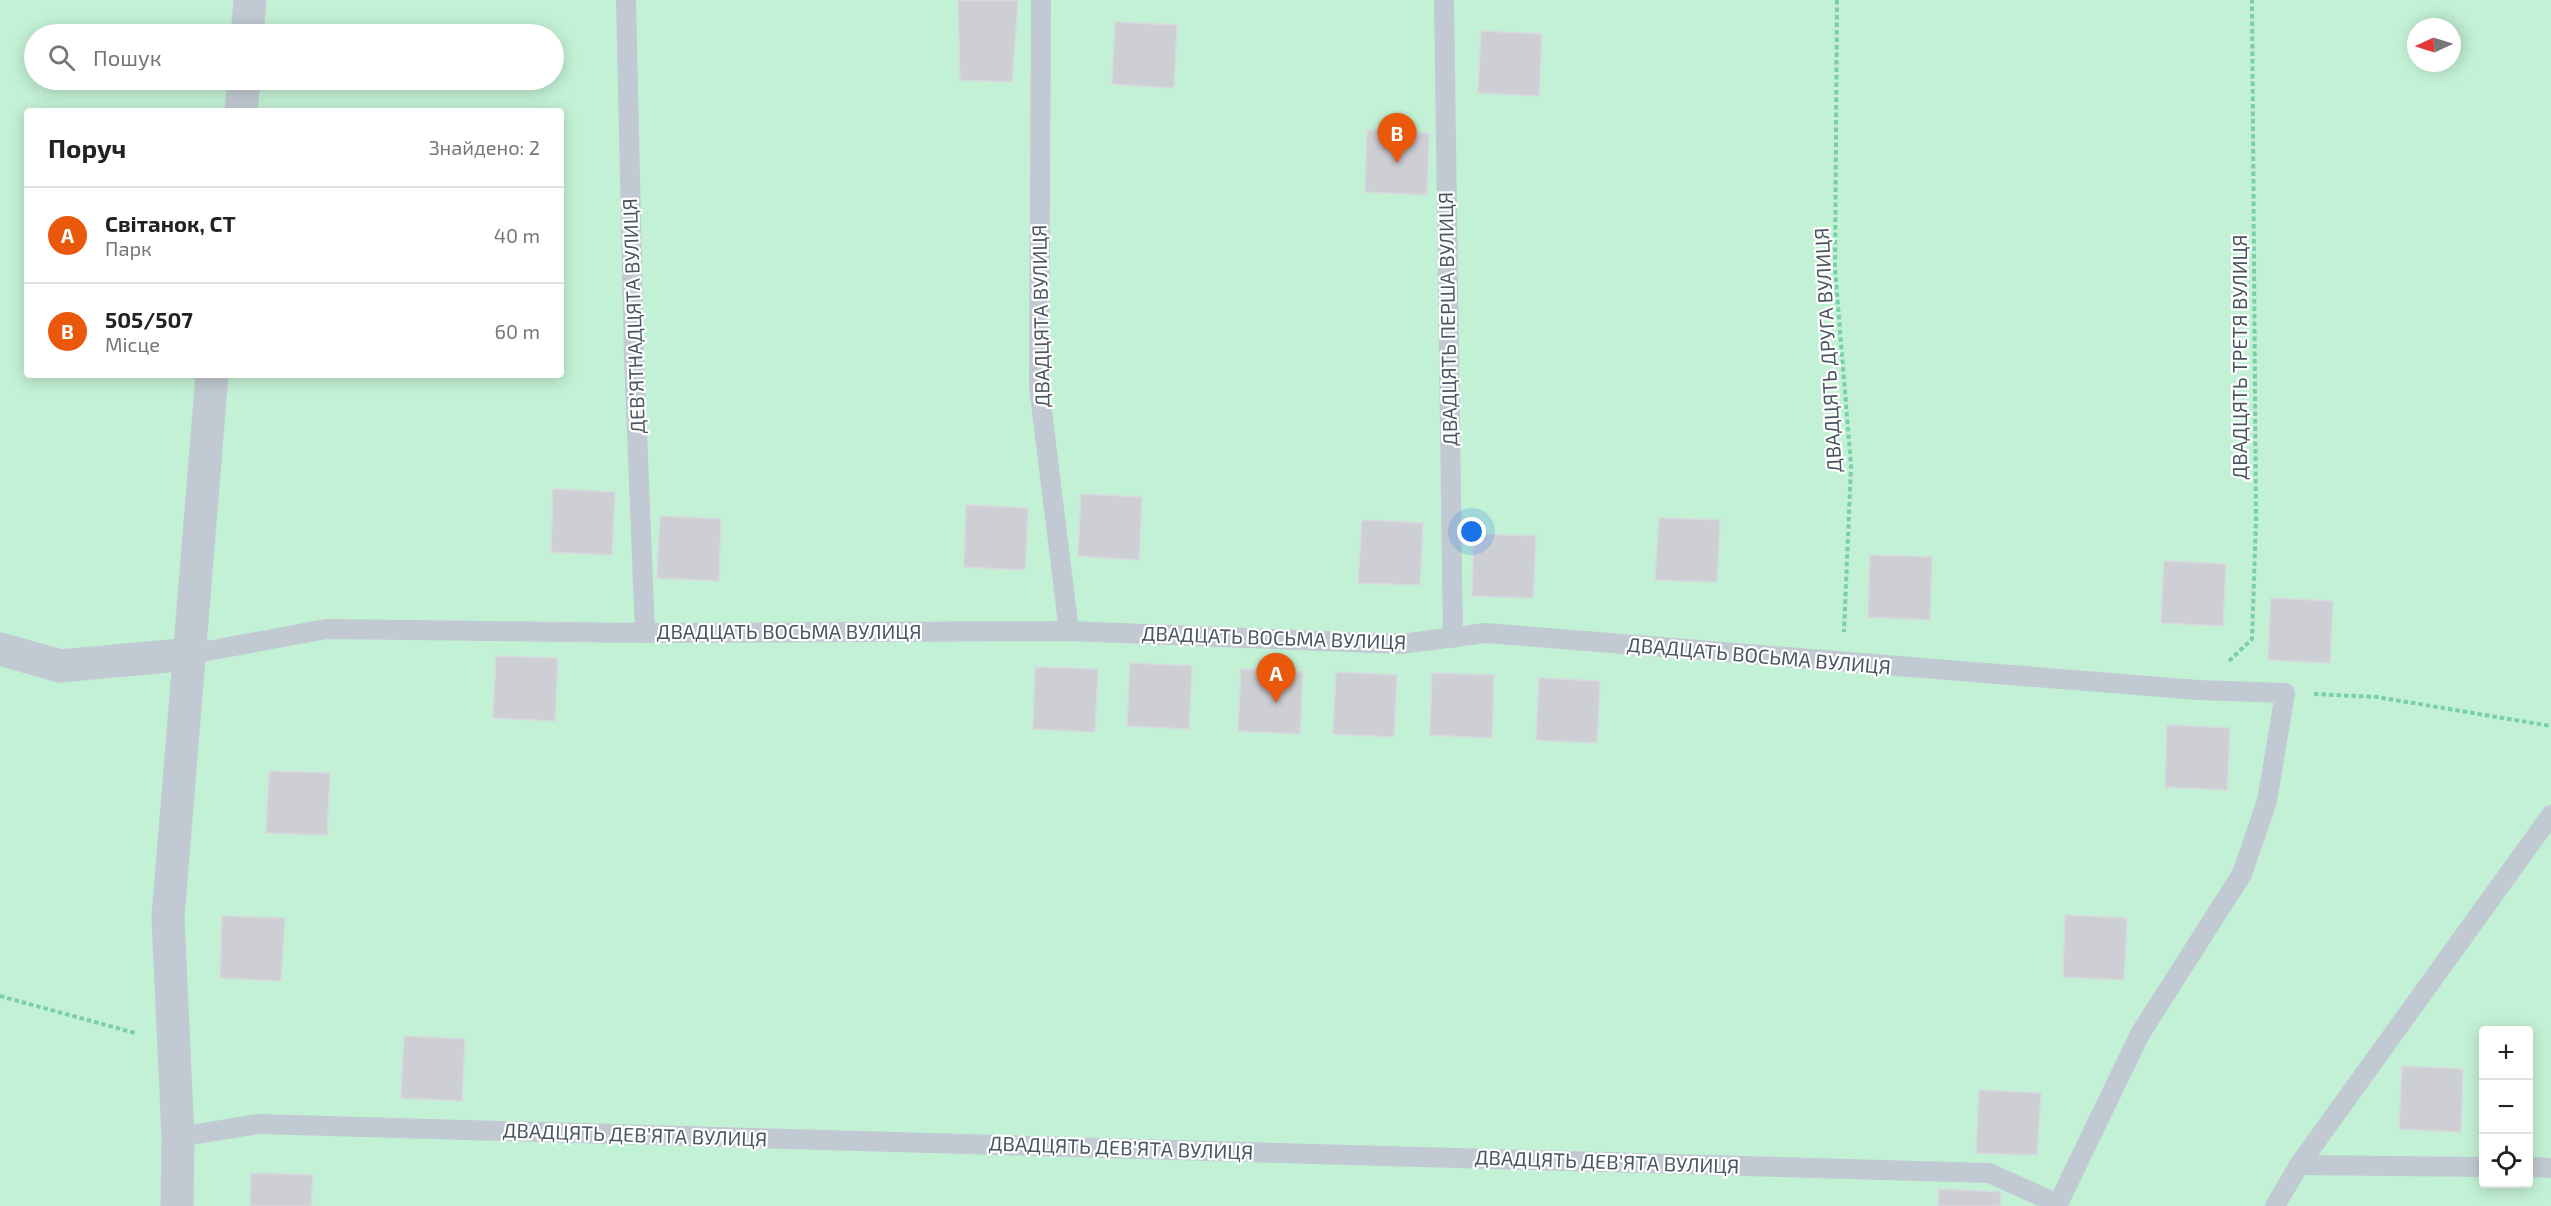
<!DOCTYPE html>
<html lang="uk">
<head>
<meta charset="utf-8">
<style>
  :root { --surface:#fff; --page:#f6f6f6; --text:#222; --muted:#767676; --line:#e0e0e0; --accent:#ea580c }
  body { margin:0; font-family:"Exo 2",sans-serif; background:var(--page); color:var(--text) }
  .controls { position:absolute; right:18px; bottom:18px; display:grid; overflow:hidden; border-radius:6px; box-shadow:0 3px 15px #0003 }
  .controls button { width:54px; height:54px; display:grid; place-items:center; padding:0; border:0; border-bottom:2px solid var(--line); background:var(--surface); color:var(--text); font:30px sans-serif }
  .compass { position:absolute; left:2407px; top:18px; width:54px; height:54px; border-radius:50%; background:var(--surface); box-shadow:0 3px 15px #0003; rotate:266deg }
  .you { position:absolute; left:1472px; top:532px; width:21px; height:21px; margin:-15px; border:4px solid #fff; border-radius:50%; background:#1a73e8; box-shadow:0 0 0 9px #1a73e833 }
  .badge { display:grid; place-items:center; width:39px; height:39px; border-radius:50%; background:var(--accent); color:#fff; font-size:20px; font-weight:700 }
  .pin { position:absolute; translate:-50% -50px; filter:drop-shadow(0 2px 3px #0008) }
  .pin::after { content:''; position:absolute; top:32px; width:21px; height:18px; background:inherit; clip-path:polygon(0 0,100% 0,50% 100%) }
  .list { margin:0; padding:0; list-style:none }
  h2 { display:flex; justify-content:space-between; align-items:center; height:78px; margin:0; padding:0 24px; font-size:26px }
  h2 small { font-size:20px; font-weight:400; color:var(--muted) }
  .list li { display:grid; grid-template-columns:39px 1fr auto; gap:18px; align-items:center; box-sizing:border-box; height:96px; padding:0 24px; border-top:2px solid var(--line) }
  .list b { display:block; font-size:22px; white-space:nowrap }
  .list p { margin:0; font-size:20px; white-space:nowrap; color:var(--muted) }
  .list em { font-size:20px; font-style:normal; color:var(--muted) }
  .icon { flex:none; width:33px; height:33px; fill:none; stroke:currentColor; stroke-width:2; stroke-linecap:round; stroke-linejoin:round }
  .map { position:relative; flex:none; width:2551px; height:1206px; overflow:hidden }
  .search { position:absolute; background:var(--surface); box-shadow:0 3px 15px #0003; left:24px; top:24px; width:540px; height:66px; display:flex; align-items:center; gap:15px; box-sizing:border-box; padding:0 21px; border-radius:33px; color:var(--muted); font-size:22px }
  .panel { position:absolute; background:var(--surface); box-shadow:0 3px 15px #0003; left:24px; top:108px; width:540px; height:270px; border-radius:6px }
  .map>svg:first-child { display:block }
  .green { fill:#c3f1d5; fill-rule:evenodd }
  .building { fill:#cdcfd5; stroke:#d7d9de; stroke-width:1.5 }
  .lines { fill:none; stroke-linecap:round; stroke-linejoin:round }
  .path { stroke:#7ad0a6; stroke-width:4; stroke-dasharray:4.5 3; stroke-linecap:butt }
  .lane { stroke:#c1cad2; stroke-width:20 }
  .street { stroke:#c1cad2; stroke-width:33 }
  .labels { text-anchor:middle; stroke-width:4.5; stroke-linejoin:round; paint-order:stroke }
  .street-label { font-size:20px; fill:#4a5661; stroke:#fff }
</style>
</head>
<body>
<div class="map">
<svg width="2551" height="1206" viewBox="0 0 2551 1206">
  <rect width="100%" height="100%" fill="#f5f3f3"/>
  <path class="green" d="M0 0H2551V1206H0ZM2416 27H2452V63H2416ZM34 34H554V80H34ZM27 111H561V375H27ZM2484 1030H2528V1184H2484Z"/>
  <g class="building">
    <polygon points="958,0 1018,1 1012,82 960,80"/>
    <polygon points="1115,22 1177,25 1174,88 1112,84"/>
    <polygon points="1481,31 1542,34 1539,96 1478,93"/>
    <polygon points="1367,130 1429,133 1427,195 1365,192"/>
    <polygon points="553,489 615,492 612,555 551,552"/>
    <polygon points="1081,494 1142,497 1139,560 1078,556"/>
    <polygon points="966,505 1028,508 1025,570 964,567"/>
    <polygon points="660,516 721,519 719,581 657,578"/>
    <polygon points="1659,518 1720,520 1717,582 1655,580"/>
    <polygon points="1362,520 1423,523 1420,585 1358,583"/>
    <polygon points="1474,534 1536,536 1533,598 1472,596"/>
    <polygon points="1870,555 1932,557 1930,620 1868,617"/>
    <polygon points="2164,561 2226,564 2223,626 2161,623"/>
    <polygon points="2271,598 2333,601 2330,663 2268,660"/>
    <polygon points="496,656 558,658 555,721 493,718"/>
    <polygon points="1130,663 1192,666 1189,729 1127,726"/>
    <polygon points="1035,667 1098,669 1095,732 1033,729"/>
    <polygon points="1241,669 1303,672 1300,734 1238,731"/>
    <polygon points="1336,672 1397,675 1394,737 1333,734"/>
    <polygon points="1432,673 1494,675 1492,738 1430,735"/>
    <polygon points="1539,678 1600,681 1597,743 1536,740"/>
    <polygon points="2167,725 2230,728 2227,790 2165,787"/>
    <polygon points="269,771 330,773 327,835 266,833"/>
    <polygon points="2065,915 2127,918 2124,980 2063,977"/>
    <polygon points="222,916 285,918 281,981 220,978"/>
    <polygon points="404,1036 465,1039 462,1101 401,1098"/>
    <polygon points="2402,1066 2463,1069 2461,1132 2399,1129"/>
    <polygon points="1979,1090 2041,1093 2037,1155 1976,1153"/>
    <polygon points="251,1173 313,1175 311,1206 250,1206"/>
    <polygon points="1939,1189 2001,1192 2000,1206 1938,1206"/>
  </g>
  <g class="lines">
    <g class="path">
      <polyline points="1837,0 1835,269 1851,465 1844,632"/>
      <polyline points="2229,661 2252,639 2256,520 2252,0"/>
      <polyline points="2314,694 2377,697 2551,726"/>
      <polyline points="0,996 135,1033"/>
    </g>
    <g class="lane">
      <polyline points="626,0 634,356 645,633"/>
      <polyline points="1041,0 1039,387 1069,631"/>
      <polyline points="1444,0 1453,638"/>
      <polyline points="191,654 326,629 645,633 1069,631 1401,644 1486,633 2198,690 2285,693 2267,801 2242,874 2140,1034 2057,1206"/>
      <polyline points="178,1137 258,1124 1989,1173 2058,1204"/>
      <polyline points="2299,1165 2484,1167"/>
      <polyline points="2528,1167 2551,1168"/>
      <polyline points="2275,1206 2299,1165 2551,815"/>
    </g>
    <g class="street">
      <polyline points="247,34 250,0"/>
      <polyline points="241,111 244,80"/>
      <polyline points="0,649 60,666 191,654"/>
      <polyline points="177,1206 178,1137 168,917 212,375"/>
    </g>
  </g>
  <g class="labels">
    <g class="street-label">
      <text transform="translate(634 316) rotate(-92)" y="7">ДЕВ’ЯТНАДЦЯТА ВУЛИЦЯ</text>
      <text transform="translate(1041 316) rotate(-91)" y="7">ДВАДЦЯТА ВУЛИЦЯ</text>
      <text transform="translate(1448 319) rotate(-91)" y="7">ДВАДЦЯТЬ ПЕРША ВУЛИЦЯ</text>
      <text transform="translate(1828 350) rotate(-93)" y="7">ДВАДЦЯТЬ ДРУГА ВУЛИЦЯ</text>
      <text transform="translate(2240 357) rotate(-90)" y="7">ДВАДЦЯТЬ ТРЕТЯ ВУЛИЦЯ</text>
      <text x="789" y="639">ДВАДЦАТЬ ВОСЬМА ВУЛИЦЯ</text>
      <text transform="translate(1274 638) rotate(2)" y="7">ДВАДЦАТЬ ВОСЬМА ВУЛИЦЯ</text>
      <text transform="translate(1759 656) rotate(5)" y="7">ДВАДЦАТЬ ВОСЬМА ВУЛИЦЯ</text>
      <text transform="translate(635 1135) rotate(2)" y="7">ДВАДЦЯТЬ ДЕВ’ЯТА ВУЛИЦЯ</text>
      <text transform="translate(1121 1148) rotate(2)" y="7">ДВАДЦЯТЬ ДЕВ’ЯТА ВУЛИЦЯ</text>
      <text transform="translate(1607 1162) rotate(2)" y="7">ДВАДЦЯТЬ ДЕВ’ЯТА ВУЛИЦЯ</text>
    </g>
  </g>
</svg>
<div class="controls">
<button>+</button>
<button>−</button>
<button><svg class="icon" aria-label="locate" viewBox="0 0 24 24"><circle cx="12" cy="12" r="6"/><path d="M12 2v4M12 18v4M2 12h4M18 12h4"/></svg></button>
</div>
<svg class="compass" viewBox="-18 -18 36 36"><path d="M0-13l5 13h-10z" fill="#e53935"/><path d="M0 13l5-13h-10z" fill="#767676"/></svg>
<div class="you"></div>
<div class="pin badge" style="left:1276px;top:703px">A</div>
<div class="pin badge" style="left:1397px;top:163px">B</div>
<div class="search"><svg class="icon" aria-label="search" viewBox="0 0 24 24"><circle cx="10" cy="10" r="6"/><path d="M15 15l6 6"/></svg>Пошук</div>
<section class="panel">
<h2>Поруч<small>Знайдено: 2</small></h2>
<ul class="list">
<li><span class="badge">A</span><div><b>Світанок, СТ</b><p>Парк</p></div><em>40 m</em></li>
<li><span class="badge">B</span><div><b>505/507</b><p>Місце</p></div><em>60 m</em></li>
</ul>
</section>
</div>
</body>
</html>
